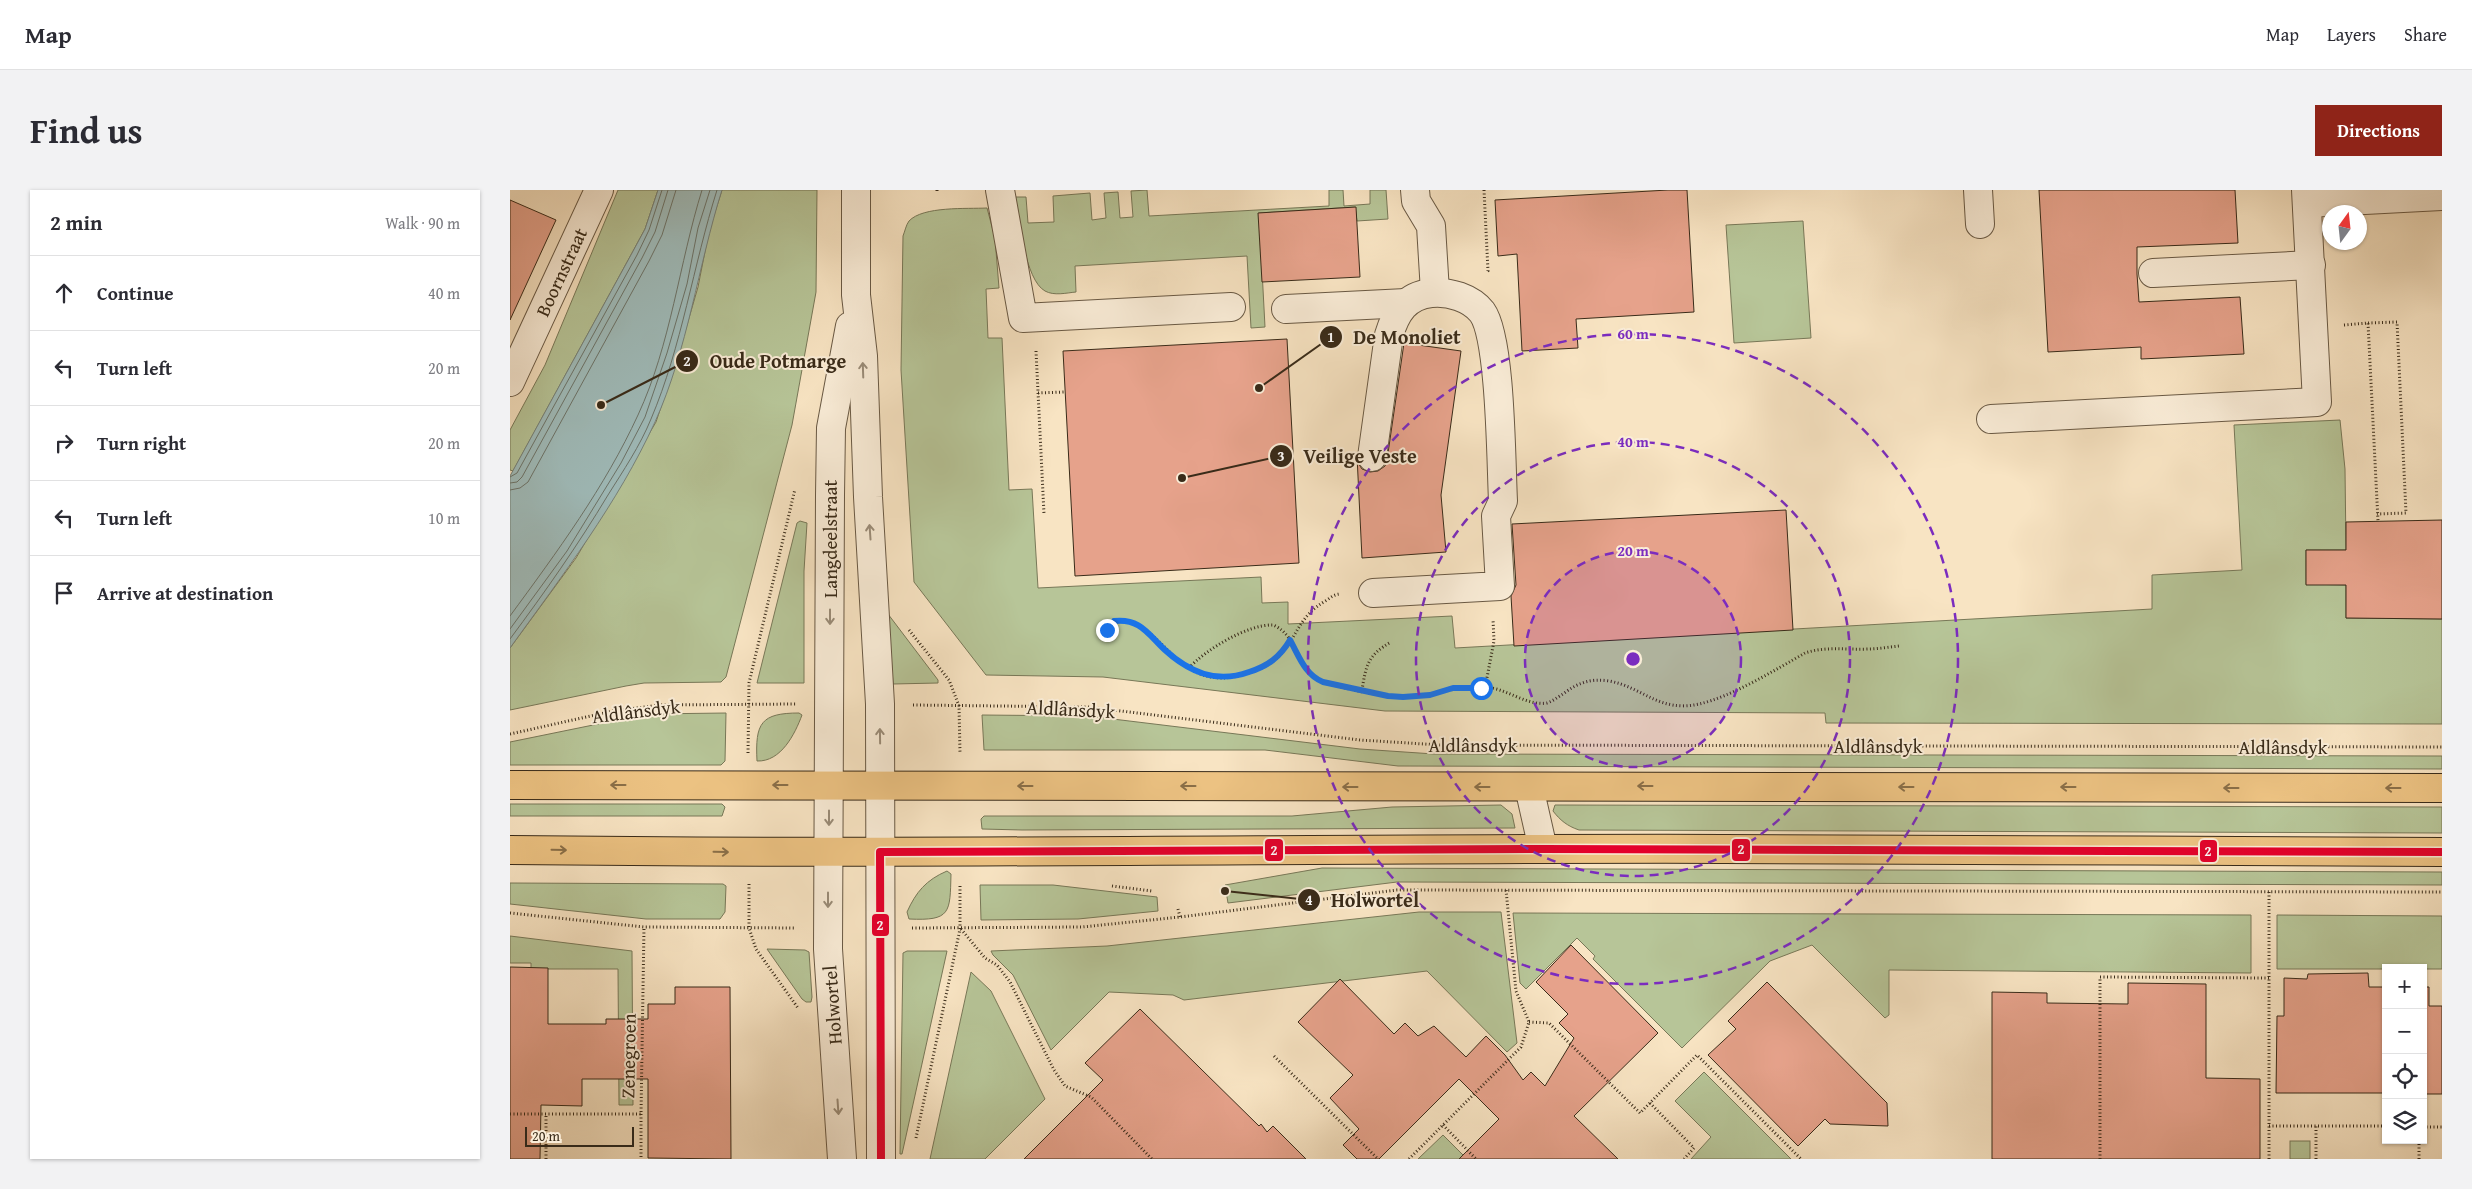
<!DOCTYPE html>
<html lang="en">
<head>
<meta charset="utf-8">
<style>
  :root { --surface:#fff; --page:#f2f2f3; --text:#2b2b33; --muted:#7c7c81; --line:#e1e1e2; --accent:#8f2418 }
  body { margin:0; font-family:"Gentium Book Plus",serif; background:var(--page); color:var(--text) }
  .controls { position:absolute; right:15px; bottom:15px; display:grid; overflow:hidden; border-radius:0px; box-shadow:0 1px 4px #0004 }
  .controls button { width:45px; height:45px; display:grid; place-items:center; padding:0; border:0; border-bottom:1px solid var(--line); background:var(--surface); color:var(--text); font:25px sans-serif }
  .compass { position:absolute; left:1812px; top:15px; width:45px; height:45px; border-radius:50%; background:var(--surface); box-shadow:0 1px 4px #0004; rotate:15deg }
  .scale { position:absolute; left:15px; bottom:12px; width:109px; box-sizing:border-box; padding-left:5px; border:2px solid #392b19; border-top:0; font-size:14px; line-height:18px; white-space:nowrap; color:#392b19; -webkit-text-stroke:4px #faedd8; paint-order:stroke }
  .stop { position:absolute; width:15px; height:15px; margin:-11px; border:4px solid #1a73e8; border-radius:50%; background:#fff }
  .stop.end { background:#1a73e8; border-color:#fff; box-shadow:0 1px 5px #0008 }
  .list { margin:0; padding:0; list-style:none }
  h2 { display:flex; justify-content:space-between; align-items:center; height:65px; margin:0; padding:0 20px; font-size:21px }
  h2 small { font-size:16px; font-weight:400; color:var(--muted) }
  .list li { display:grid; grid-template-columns:32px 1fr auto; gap:15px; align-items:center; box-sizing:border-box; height:75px; padding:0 20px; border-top:1px solid var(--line) }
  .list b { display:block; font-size:19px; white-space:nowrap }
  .list em { font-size:16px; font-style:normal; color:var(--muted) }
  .icon { flex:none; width:28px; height:28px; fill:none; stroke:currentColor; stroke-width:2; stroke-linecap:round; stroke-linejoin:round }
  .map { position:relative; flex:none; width:1932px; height:969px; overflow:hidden; border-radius:0px }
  header { display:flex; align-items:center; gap:30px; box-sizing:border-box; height:70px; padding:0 25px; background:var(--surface); border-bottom:1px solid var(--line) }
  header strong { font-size:24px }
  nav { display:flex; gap:28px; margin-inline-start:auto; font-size:18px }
  .intro { display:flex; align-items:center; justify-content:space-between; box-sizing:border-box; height:120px; padding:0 30px }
  h1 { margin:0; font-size:35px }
  .button { padding:12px 22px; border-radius:0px; background:var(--accent); color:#fff; font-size:18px; font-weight:700 }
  main { display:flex; gap:30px; padding:0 30px }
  aside { flex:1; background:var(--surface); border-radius:0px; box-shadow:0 1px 4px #0004 }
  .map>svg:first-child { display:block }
  .green { fill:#b7c598; stroke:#787858 }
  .water { fill:#a0bdbc; stroke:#77837b }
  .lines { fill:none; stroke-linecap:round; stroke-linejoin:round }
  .shore { stroke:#6c746a; stroke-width:1 }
  .building { fill:#e6a28b; stroke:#392b19 }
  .minor-casing { stroke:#695944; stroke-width:30 }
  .major-casing { stroke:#392b19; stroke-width:30 }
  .path { stroke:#392b19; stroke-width:3; stroke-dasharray:1 2.5; stroke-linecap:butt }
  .minor { stroke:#faedd8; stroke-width:28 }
  .major { stroke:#ecc282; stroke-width:28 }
  .bus-1-casing { stroke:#faedd8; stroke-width:11 }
  .bus-1 { stroke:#e4002b; stroke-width:8 }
  .oneway { stroke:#9a8c78 }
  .oneway2 { stroke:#8a6f48 }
  .route { stroke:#1a73e8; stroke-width:6 }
  .ring { fill:none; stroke:#7b2cbf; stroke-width:2.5; stroke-dasharray:9 6 }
  .labels { text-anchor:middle; stroke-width:4; stroke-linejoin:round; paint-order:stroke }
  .street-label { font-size:19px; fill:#392b19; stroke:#faedd8 }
  .centre { fill:#7b2cbf; stroke:#faedd8; stroke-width:2.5 }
  .ring-label { font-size:15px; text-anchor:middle; font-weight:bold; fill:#7b2cbf; stroke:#faedd8; stroke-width:4; stroke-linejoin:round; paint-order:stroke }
  .leader { fill:none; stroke:#392b19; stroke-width:2 }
  .callout-dot { fill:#392b19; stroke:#faedd8; stroke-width:2 }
  .mark-label { font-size:15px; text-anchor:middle; font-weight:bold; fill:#fff }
  .callout-label { font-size:20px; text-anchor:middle; font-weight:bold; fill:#392b19; stroke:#faedd8; stroke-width:4; stroke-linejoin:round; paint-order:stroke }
  .line-badge { stroke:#faedd8; stroke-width:2 }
  .badge-label { font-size:14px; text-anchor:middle; font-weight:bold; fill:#fff }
</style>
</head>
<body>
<header>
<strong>Map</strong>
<nav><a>Map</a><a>Layers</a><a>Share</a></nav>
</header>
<div class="intro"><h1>Find us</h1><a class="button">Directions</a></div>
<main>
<aside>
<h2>2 min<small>Walk · 90 m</small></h2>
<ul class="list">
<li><svg class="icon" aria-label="ahead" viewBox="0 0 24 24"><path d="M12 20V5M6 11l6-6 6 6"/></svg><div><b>Continue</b></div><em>40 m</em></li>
<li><svg class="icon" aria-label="left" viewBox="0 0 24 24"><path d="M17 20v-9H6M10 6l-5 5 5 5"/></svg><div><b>Turn left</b></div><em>20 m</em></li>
<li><svg class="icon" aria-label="right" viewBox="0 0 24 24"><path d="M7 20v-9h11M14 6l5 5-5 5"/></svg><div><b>Turn right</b></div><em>20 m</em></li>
<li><svg class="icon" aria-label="left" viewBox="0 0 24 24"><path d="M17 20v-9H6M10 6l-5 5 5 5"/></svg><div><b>Turn left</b></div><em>10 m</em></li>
<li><svg class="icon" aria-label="arrive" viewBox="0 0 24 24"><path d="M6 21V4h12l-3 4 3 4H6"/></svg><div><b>Arrive at destination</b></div></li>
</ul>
</aside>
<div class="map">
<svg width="1932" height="969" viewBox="0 0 1932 969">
  <rect width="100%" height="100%" fill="#f8e4c3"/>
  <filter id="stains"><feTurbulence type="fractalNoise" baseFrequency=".004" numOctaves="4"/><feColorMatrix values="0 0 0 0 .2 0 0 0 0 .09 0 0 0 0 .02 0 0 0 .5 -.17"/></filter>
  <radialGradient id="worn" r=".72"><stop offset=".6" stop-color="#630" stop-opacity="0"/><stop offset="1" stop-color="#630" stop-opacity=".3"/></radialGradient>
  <g class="green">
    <polygon points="108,0 148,0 135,39 122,63 3,281 0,280 0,240 35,175"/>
    <polygon points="212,0 307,0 306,102 282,235 216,487 211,492 134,493 116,496 0,520 0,458 66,368 146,232 168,166 188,97 199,41"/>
    <path d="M637 0 639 26 819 16V0H833L834 16 860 14V0H876L878 29 847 31 845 17 749 23 755 137 741 138 737 66 565 76 566 102C556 103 544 106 535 101 515 90 509 29 505 7H516L518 33 544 32 543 6 580 3 582 30 596 28 594 3 608 2 610 28 623 27 621 1Z"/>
    <path d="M477 18 485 48 489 98 476 99 478 148H492L499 300 522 299 528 398 751 387 752 413 778 412V434L942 426 945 458 1642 419V385L1732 380 1724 235 1830 230 1835 279 1836 360H1796V394L1836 395V428L1932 429V534L1316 533 1315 523 875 521 593 487 476 485 404 392 391 180 393 46C395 41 396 35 399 31 413 16 457 19 477 18Z"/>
    <polygon points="1293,31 1301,148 1224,153 1216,35"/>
    <polygon points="290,331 297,333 294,381 294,493 247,493 287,333"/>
    <polygon points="378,424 428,490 428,493 383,494"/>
    <polygon points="216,523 215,571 211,575 0,575 0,552 137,524"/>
    <path d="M289 523 292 525C285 544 271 572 247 571 245 533 251 523 289 523Z"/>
    <polygon points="472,525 578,526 850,559 924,564 1932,566 1932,579 888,576 755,560 474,560"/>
    <polygon points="0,614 212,614 215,617 212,626 0,626"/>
    <polygon points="991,615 1002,624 1005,638 512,640 472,639 471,629 474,626 782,626 882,617"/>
    <path d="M1045 615 1932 617V643L1069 640C1057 636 1050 630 1043 621Z"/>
    <polygon points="812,678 1932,682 1932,695 887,692 718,713 715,695"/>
    <path d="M437 681 441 684C440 723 441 731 399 729L397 722C406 702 416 690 437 681Z"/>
    <polygon points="0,693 213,694 216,696 215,722 210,729 136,729 0,714"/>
    <polygon points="470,695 543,695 647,707 648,721 568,729 471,730"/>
    <polygon points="909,722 991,722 1007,853 997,862 917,781 674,810 663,805 599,802 541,860 503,785 483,765 481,761 597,756"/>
    <polygon points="1003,723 1741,725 1741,783 1379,780 1379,825 1375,828 1302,755 1260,771 1172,858 1083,769 1085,766 1067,748 1016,799 1010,793"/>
    <polygon points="1767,725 1932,726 1932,779 1767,779"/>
    <polygon points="0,746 122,761 123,915 109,915 108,779 21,779 21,773 0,773"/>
    <polygon points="257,759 295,760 299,762 302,807 301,812 296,812 292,809"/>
    <polygon points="397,761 437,761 392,964 390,964 393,763"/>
    <polygon points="461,782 481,801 535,909 475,969 420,969"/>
    <polygon points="1194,882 1281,969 1181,969 1201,947 1165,911"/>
    <polygon points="933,945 957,969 908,969"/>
    <rect x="1780" y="951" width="20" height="18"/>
  </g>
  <path class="water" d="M148 0H212C188 76 178 159 145 232 108 313 52 386 0 458V286L122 63 135 39Z"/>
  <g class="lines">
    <g class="shore">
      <polyline points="0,287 7,283 127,65 139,40 152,0"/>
      <polyline points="0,293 7,292 12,287 132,68 145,42 158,0"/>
      <polyline points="0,300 10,298 18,292 139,71 152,45 166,0"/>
      <path d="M0 426C47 362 95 297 128 225 161 154 169 74 192 0"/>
      <polyline points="0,439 57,361 111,273 135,227 157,163 177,94 188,38 200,0"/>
      <path d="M0 449C35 402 68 355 98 305 113 281 130 256 141 229 172 156 183 76 207 0"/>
    </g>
  </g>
  <g class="building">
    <polygon points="1158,0 1177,0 1184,122 1066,129 1068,158 1012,161 1007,64 988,66 985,10"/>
    <polygon points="1529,0 1725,0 1728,53 1627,57 1627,84 1629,112 1730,107 1734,164 1631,169 1631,157 1538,162"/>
    <polygon points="0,10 46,30 0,130"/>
    <polygon points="846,17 850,87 752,92 748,23"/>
    <polygon points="777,149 789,373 565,386 553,161"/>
    <polygon points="894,153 951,161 931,305 936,362 852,368 847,266 848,273 852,279 860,282 868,281 875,276 877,270"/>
    <polygon points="1276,320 1283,440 1004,456 1001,406 1006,395 1002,334"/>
    <polygon points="1932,330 1932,429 1836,428 1836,395 1796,395 1796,360 1836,360 1836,332"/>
    <polygon points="1061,755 1148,843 1064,926 1108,969 949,969 989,929 949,889 869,969 847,969 833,955 849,939 820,908 843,885 788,832 830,789 884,844 895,833 908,846 924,836 956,867 976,846 995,865 1013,890 1021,882 1035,896 1064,848 1049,833 1058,824 1026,792"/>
    <polygon points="0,777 38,778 38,834 96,834 96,829 138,829 138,814 165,814 165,797 220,797 221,969 138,968 138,889 72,889 72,916 31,915 30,969 0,969"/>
    <polygon points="1858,783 1859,797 1876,797 1876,903 1766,903 1767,826 1774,826 1774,788 1797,789 1798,784"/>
    <polygon points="1257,792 1377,913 1378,936 1320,934 1315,929 1288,956 1198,865 1226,839 1218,831"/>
    <polygon points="1618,793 1696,794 1696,888 1750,889 1750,969 1482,969 1482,802 1537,803 1537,813 1618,814"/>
    <polygon points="1913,797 1919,797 1919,816 1932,816 1932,904 1913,904"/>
    <polygon points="630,819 749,936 751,934 757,942 763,936 796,969 514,969 593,890 575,873"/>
  </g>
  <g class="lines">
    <g class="minor-casing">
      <g id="minor">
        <polyline points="346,0 346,105 353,166 358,307 370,514 371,969"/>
        <polyline points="490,0 513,128 721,117"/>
        <polyline points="905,0 906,11 921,36 925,102"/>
        <polyline points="1468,0 1470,34"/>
        <polyline points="1797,13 1932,6"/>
        <polyline points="1643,83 1801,75"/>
        <polyline points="776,119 896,113"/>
        <polyline points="0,192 89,0"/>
        <polyline points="1481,229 1807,212 1796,0"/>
        <path d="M862 267 879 145C886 122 896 106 921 103 939 101 961 108 972 122 991 148 991 273 993 311L986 326 990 396 863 403"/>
        <polyline points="1019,597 1033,659"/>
        <polyline points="332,969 318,759 320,305 321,238 340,136"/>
      </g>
    </g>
    <g class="major-casing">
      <g id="major">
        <polyline points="0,595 1932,598"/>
        <path d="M0 660C343 664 686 660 1029 659 1330 658 1631 661 1932 662"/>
      </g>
    </g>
    <g class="path">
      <polyline points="427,0 427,1"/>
      <polyline points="974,0 978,81 976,83"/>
      <polyline points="1858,133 1887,132 1896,323 1867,324"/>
      <polyline points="1834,135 1858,133 1868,331"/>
      <polyline points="526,161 534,324"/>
      <polyline points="528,203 555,202"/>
      <polyline points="399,440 439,490 449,516 450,563"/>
      <path d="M597 440 604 431C651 425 661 497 723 487 737 484 757 478 768 467 789 446 787 427 817 410 821 407 825 404 831 404"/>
      <path d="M679 478C695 460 738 434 763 435 790 446 786 484 814 492 846 502 885 510 918 505 942 501 955 493 982 498 999 501 1019 516 1037 513 1043 511 1048 507 1053 504 1067 493 1081 488 1099 491 1133 497 1149 523 1189 514 1221 507 1265 480 1295 463 1316 456 1335 460 1358 459 1368 459 1379 457 1389 456"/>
      <polyline points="975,498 984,451 983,429"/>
      <path d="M852 500C856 475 858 465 881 452"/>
      <polyline points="403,515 578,517 850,550 930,555 1932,557"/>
      <polyline points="0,544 103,521 150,515 286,514"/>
      <polyline points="238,563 239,493 285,299"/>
      <polyline points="239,694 239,738 246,759 288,818"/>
      <polyline points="602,696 642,701"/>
      <polyline points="668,719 670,727"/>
      <polyline points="0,723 134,737 286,738"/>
      <polyline points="402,738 572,737 670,727 887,700 1932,702"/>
      <polyline points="451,739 475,768 487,775 500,792 544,880 555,896 581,907 642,969"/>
      <polyline points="1019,832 1039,833 1130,923 1187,865 1291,969"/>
      <polyline points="764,866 868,969"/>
      <polyline points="1140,913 1184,958 1174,969"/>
      <polyline points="0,924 131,924 134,737"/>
      <polyline points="131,924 131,969"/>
      <polyline points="933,935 966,969"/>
      <polyline points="1759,936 1876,936"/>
      <polyline points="1913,937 1932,937"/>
      <polyline points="406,948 450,739 450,694"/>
      <polyline points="36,969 36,924"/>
      <polyline points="899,969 1011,857 1019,832 1006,801 996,700"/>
      <polyline points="1590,969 1590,787 1759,788"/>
      <polyline points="1759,969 1759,702"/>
      <polyline points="1806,969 1806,936"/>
      <polyline points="1909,969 1909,950"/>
    </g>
    <use href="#minor" class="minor"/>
    <use href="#major" class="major"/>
    <g class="bus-1-casing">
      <polyline id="bus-1" points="371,969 370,662 1033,659 1932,662"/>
    </g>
    <use href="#bus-1" class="bus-1"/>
  </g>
  <defs><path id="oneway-shaft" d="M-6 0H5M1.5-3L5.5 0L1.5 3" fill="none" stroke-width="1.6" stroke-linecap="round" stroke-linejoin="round" transform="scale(1.25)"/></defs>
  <g class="oneway">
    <use href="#oneway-shaft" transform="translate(353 180) rotate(-92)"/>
    <use href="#oneway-shaft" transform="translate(360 342) rotate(-94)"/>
    <use href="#oneway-shaft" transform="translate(320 427) rotate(90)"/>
    <use href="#oneway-shaft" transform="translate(370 546) rotate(-91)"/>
    <use href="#oneway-shaft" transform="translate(319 628) rotate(90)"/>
    <use href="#oneway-shaft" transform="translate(318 710) rotate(90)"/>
    <use href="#oneway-shaft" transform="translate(328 917) rotate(86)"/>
  </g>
  <g class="oneway2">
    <use href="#oneway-shaft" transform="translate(108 595) rotate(180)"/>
    <use href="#oneway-shaft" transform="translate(270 595) rotate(180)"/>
    <use href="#oneway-shaft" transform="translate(515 596) rotate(-180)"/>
    <use href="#oneway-shaft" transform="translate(678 596) rotate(-180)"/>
    <use href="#oneway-shaft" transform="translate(1135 596) rotate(180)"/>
    <use href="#oneway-shaft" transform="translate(840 597) rotate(-180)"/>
    <use href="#oneway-shaft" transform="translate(972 597) rotate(-180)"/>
    <use href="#oneway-shaft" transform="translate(1396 597) rotate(-180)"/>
    <use href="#oneway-shaft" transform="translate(1558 597) rotate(-180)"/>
    <use href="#oneway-shaft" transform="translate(1721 598) rotate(-180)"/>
    <use href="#oneway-shaft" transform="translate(1883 598) rotate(-180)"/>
    <use href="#oneway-shaft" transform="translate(49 660) rotate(1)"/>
    <use href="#oneway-shaft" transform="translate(211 662) rotate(1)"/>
  </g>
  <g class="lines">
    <path class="route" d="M597 440 604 431C630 428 638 444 655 460 679 482 706 494 739 482 758 476 770 467 780 450 789 466 795 485 813 492L878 506 893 507 920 505 943 498H971"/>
  </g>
  <circle cx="1123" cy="469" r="108" fill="#7b2cbf" fill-opacity=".12"/>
  <g class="ring">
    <circle cx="1123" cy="469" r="108"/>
    <circle cx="1123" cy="469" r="217"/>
    <circle cx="1123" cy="469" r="325"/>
  </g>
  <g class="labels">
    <g class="street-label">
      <text transform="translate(51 82) rotate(-65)" y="7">Boornstraat</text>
      <text transform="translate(320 349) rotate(-90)" y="7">Langdeelstraat</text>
      <text transform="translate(561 519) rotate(3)" y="7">Aldlânsdyk</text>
      <text transform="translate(126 521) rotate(-7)" y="7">Aldlânsdyk</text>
      <text x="963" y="562">Aldlânsdyk</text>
      <text x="1368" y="563">Aldlânsdyk</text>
      <text x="1773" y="564">Aldlânsdyk</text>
      <text transform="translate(322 815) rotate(-94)" y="7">Holwortel</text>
      <text transform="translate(118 866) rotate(-89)" y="7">Zenegroen</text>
    </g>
  </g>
  <circle cx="1123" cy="469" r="8" class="centre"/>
  <g class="ring-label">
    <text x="1123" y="149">60 m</text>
    <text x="1123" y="257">40 m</text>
    <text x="1123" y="366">20 m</text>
  </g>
  <path class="leader" d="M749 198L821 147M91 215L177 171M672 288L771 266M715 701L799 710"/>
  <g class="callout-dot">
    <circle cx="749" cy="198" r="5"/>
    <circle cx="91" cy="215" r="5"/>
    <circle cx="672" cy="288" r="5"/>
    <circle cx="715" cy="701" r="5"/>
    <circle cx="821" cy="147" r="12"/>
    <circle cx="177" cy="171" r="12"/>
    <circle cx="771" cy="266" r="12"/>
    <circle cx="799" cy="710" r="12"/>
  </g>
  <g class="mark-label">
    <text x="821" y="152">1</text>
    <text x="177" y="176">2</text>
    <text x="771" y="271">3</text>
    <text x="799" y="715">4</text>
  </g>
  <g class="callout-label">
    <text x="897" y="154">De Monoliet</text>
    <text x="268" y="178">Oude Potmarge</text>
    <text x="850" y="273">Veilige Veste</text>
    <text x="865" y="717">Holwortel</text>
  </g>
  <g class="line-badge">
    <rect x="1221" y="648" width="20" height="24" rx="5" fill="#e4002b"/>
    <rect x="754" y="648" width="20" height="24" rx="5" fill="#e4002b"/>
    <rect x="1689" y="649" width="19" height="24" rx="5" fill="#e4002b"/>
    <rect x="361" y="723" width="19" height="24" rx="5" fill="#e4002b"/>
  </g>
  <g class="badge-label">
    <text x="1231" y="664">2</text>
    <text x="764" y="665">2</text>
    <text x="1698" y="666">2</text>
    <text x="370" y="740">2</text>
  </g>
  <rect width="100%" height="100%" filter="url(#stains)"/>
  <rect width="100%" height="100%" fill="url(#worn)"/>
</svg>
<div class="controls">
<button>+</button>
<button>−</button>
<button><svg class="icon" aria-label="locate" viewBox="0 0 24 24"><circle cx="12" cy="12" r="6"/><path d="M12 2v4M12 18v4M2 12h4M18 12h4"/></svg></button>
<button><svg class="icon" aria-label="layers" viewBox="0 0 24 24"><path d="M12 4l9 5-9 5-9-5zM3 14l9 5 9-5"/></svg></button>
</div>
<svg class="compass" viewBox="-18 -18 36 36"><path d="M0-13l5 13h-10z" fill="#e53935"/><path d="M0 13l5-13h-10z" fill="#7c7c81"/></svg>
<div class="scale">20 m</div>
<div class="stop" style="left:971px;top:498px"></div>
<div class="stop end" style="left:597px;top:440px"></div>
</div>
</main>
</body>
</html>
